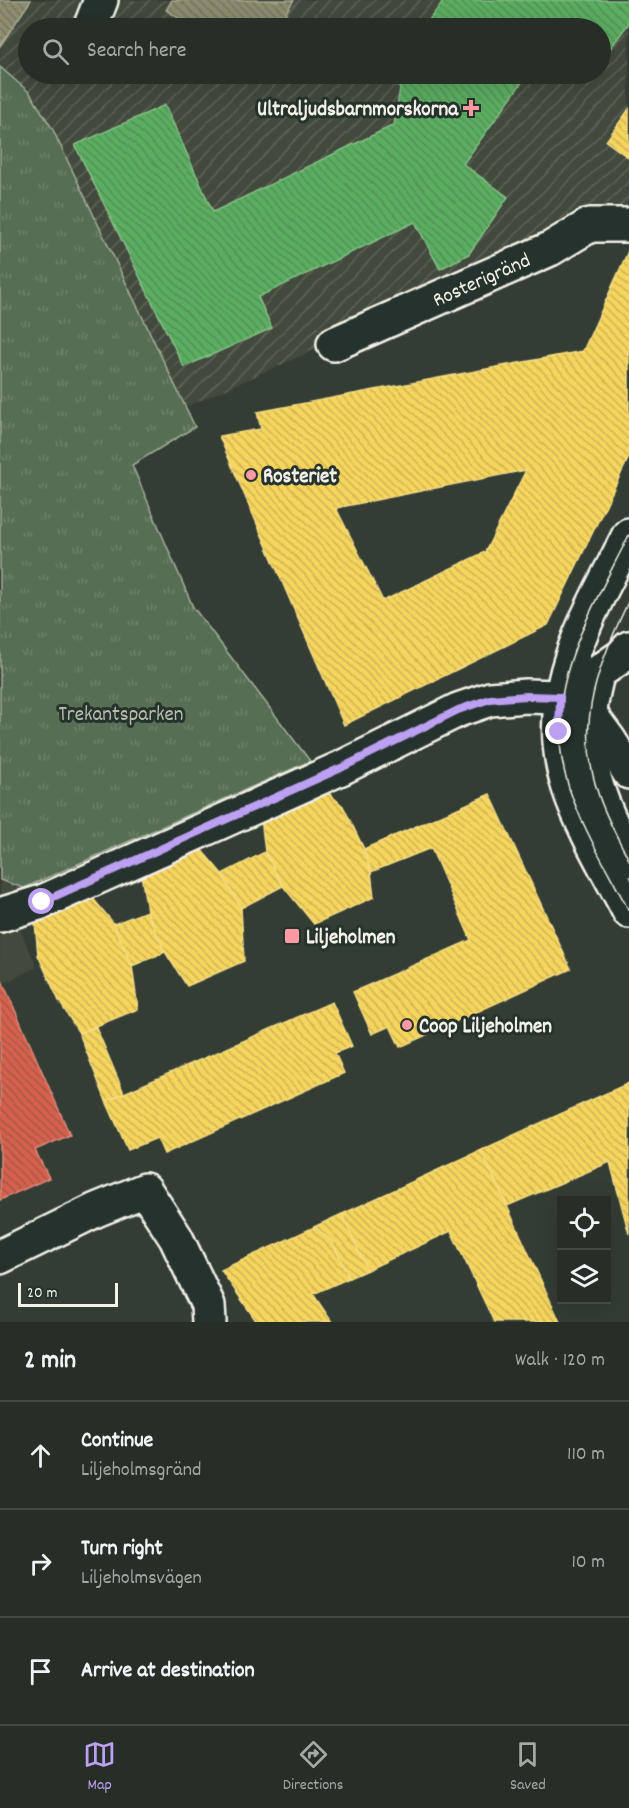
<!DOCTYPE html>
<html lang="en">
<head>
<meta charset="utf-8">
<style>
  :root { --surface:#262e27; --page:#323a33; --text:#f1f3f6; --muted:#a4a8a7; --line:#424a44; --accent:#bca0f2 }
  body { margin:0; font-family:Dekko,sans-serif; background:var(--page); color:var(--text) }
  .controls { position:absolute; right:18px; bottom:18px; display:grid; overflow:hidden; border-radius:0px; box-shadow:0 6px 24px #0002 }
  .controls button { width:54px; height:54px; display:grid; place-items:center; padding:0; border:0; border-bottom:2px solid var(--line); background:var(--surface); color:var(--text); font:30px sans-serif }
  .scale { position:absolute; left:18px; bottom:15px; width:100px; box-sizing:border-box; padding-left:6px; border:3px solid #f4f1e8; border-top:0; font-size:16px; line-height:21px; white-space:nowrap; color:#f4f1e8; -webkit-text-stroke:4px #26332d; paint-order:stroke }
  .stop { position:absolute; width:18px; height:18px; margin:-14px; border:4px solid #bca0f2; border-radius:50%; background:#fff }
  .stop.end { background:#bca0f2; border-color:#fff; box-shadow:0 2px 6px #0008 }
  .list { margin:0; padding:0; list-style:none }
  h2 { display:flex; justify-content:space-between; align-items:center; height:78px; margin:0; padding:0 24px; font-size:26px }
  h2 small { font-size:20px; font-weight:400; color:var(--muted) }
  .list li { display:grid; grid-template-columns:39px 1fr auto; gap:18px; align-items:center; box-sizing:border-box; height:108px; padding:0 24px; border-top:2px solid var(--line) }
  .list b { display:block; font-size:22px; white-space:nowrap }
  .list p { margin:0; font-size:20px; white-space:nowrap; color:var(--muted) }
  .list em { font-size:20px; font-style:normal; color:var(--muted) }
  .icon { flex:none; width:33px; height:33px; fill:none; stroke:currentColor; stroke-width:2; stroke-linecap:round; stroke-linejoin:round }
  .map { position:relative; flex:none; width:629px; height:1322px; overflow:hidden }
  .search { position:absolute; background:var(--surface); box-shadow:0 6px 24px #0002; left:18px; right:18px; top:18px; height:66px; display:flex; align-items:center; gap:15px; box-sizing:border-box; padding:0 21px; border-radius:33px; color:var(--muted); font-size:22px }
  .sheet { height:402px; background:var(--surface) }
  nav { display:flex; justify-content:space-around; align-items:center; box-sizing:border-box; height:84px; border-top:2px solid var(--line); background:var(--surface); font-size:16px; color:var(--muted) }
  nav a { display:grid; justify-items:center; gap:3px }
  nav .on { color:var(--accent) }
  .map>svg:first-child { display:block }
  .built { fill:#42493c }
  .industrial { fill:url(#industrial-furrows); fill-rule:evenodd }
  .park { fill:url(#park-tufts); stroke:#a5b09d; stroke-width:1.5 }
  .homes { fill:url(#homes-back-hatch); stroke:#f5dd86; stroke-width:1.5; fill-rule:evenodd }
  .shops { fill:url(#shops-back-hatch); stroke:#df8c7c; stroke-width:1.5 }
  .public { fill:url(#public-back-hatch); stroke:#88c28a; stroke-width:1.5 }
  .industry { fill:url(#industry-back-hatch); stroke:#abaa93; stroke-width:1.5 }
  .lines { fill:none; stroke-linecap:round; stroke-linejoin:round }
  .minor-casing { stroke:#f4f1e8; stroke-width:38 }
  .minor { stroke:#26332d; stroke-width:33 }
  .tram { stroke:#f4f1e8; stroke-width:1.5 }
  .route { stroke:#bca0f2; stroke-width:8 }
  .poi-dot { fill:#ff9aa2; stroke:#26332d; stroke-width:2 }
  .labels { text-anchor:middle; stroke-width:6; stroke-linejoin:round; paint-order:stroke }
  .poi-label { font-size:21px; font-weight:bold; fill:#f4f1e8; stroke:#26332d; text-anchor:start }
  .street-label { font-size:21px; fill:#f4f1e8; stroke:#26332d }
  .park-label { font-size:21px; fill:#b5bdac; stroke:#26332d }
</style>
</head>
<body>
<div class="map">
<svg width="629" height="1322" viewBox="0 0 629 1322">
  <defs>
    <pattern id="industrial-furrows" width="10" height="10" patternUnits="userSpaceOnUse" patternTransform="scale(1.5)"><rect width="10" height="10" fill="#42493c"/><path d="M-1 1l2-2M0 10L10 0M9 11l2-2" fill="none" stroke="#5e6458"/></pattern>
    <pattern id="park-tufts" width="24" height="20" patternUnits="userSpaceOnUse" patternTransform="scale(1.5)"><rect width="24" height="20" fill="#566e52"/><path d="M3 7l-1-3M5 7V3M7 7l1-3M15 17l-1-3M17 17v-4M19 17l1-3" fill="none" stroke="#6f836b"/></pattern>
    <pattern id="homes-back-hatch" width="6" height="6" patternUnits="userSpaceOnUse" patternTransform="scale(1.5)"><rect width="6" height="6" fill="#f6d55c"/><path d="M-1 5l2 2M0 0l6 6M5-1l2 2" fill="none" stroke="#cbb256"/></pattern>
    <pattern id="shops-back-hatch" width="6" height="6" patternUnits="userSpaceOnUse" patternTransform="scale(1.5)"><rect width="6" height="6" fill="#d6604d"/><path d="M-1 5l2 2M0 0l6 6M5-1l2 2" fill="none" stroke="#a5584b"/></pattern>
    <pattern id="public-back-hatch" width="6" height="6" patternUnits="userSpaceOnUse" patternTransform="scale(1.5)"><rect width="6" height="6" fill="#5aae61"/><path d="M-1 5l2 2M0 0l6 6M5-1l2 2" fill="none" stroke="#558f59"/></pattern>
    <pattern id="industry-back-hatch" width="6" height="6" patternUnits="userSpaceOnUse" patternTransform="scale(1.5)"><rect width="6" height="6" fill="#8c8c6e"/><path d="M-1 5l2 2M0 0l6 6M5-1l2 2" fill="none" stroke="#757460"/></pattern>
  </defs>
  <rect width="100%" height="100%" fill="#333d34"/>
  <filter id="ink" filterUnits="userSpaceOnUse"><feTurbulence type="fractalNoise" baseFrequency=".0167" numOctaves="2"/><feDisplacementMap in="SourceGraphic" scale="12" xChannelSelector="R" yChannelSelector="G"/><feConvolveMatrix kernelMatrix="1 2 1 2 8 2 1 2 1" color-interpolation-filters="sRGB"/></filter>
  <g filter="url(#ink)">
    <polygon class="built" points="0,880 24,888 17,922 37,967 3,984 70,1135 35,1150 49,1178 0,1200"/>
    <path class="industrial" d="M0 0H629V228L547 247 186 407 52 128 30 93 0 67ZM28 28H600V74H28Z"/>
    <polygon class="park" points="0,67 30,93 52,128 195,427 132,465 193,607 310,761 24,888 0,880"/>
    <g class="homes">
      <polygon points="629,109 629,158 606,141"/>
      <path d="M629 249V457L548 625 344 725 219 436 261 429 257 412 583 351ZM526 470 485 552 383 601 336 508Z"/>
      <polygon points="326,791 343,806 364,849 371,872 374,897 314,924 283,886 265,852 261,818"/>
      <polygon points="490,794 571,969 400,1047 390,1026 372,1034 353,992 471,940 431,848 371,872 364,849"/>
      <polygon points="199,847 222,874 241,908 244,961 187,986 165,952 147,911 141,874"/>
      <polygon points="265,852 283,886 241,908 222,874"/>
      <polygon points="91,896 114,924 132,966 138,1009 79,1033 59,1001 38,955 35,922"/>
      <polygon points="147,911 165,952 132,966 114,924"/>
      <polygon points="332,1002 352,1046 335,1053 344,1073 164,1154 157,1138 128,1150 106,1101"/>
      <polygon points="96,1027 124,1093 106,1101 79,1033"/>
      <polygon points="629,1083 629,1234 610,1162 507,1206 481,1150"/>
      <polygon points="481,1150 507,1206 560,1322 494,1322 451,1231 367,1270 342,1214"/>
      <polygon points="342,1214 367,1270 349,1278 332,1241 314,1227"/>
      <polygon points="314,1227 332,1241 349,1278 313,1294 332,1322 257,1322 221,1270"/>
    </g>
    <polygon class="shops" points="0,976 70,1135 35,1150 49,1178 0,1200"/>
    <g class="public">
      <polygon points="444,0 629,0 629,23 604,57 600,54 600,28 423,28"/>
      <polygon points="389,74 528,74 463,164 508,197 469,254 440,269 415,222 258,297 272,328 184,367 75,145 165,105 213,212 394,125 400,88 386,78"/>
    </g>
    <g class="industry">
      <polygon points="0,0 31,0 0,46"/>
      <polygon points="172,0 294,0 276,28 194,28 166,10"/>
    </g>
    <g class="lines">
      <g class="minor-casing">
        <g id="minor">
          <polyline points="90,28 101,0"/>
          <polyline points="334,344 550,249 590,225 629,225"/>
          <path d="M629 535C588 618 538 692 569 788 583 830 609 872 629 911"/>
          <path d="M597 675C577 753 594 790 629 860"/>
          <polyline points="580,685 622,656 629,648"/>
          <polyline points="0,915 42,902 341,768 458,710 490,699 526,696 560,697 589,713 609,740 629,772"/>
          <polyline points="0,1257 96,1210 145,1190 176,1238 208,1305 209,1322"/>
        </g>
      </g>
      <use href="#minor" class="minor"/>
      <g class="tram">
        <path d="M629 535C588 618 538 692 569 788 583 830 609 872 629 911"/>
        <path d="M629 600C599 664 574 722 598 793 605 816 618 838 629 860"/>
      </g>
    </g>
  </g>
  <g class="lines" filter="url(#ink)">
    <polyline class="route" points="42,902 341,768 458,710 490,699 526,696 560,697 559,732"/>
  </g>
  <g class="poi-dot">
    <path d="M468 99h6v6h6v6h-6v6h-6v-6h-6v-6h6z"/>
    <circle cx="251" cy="475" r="6"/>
    <rect x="284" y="928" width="16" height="16" rx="3"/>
    <circle cx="407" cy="1025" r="6"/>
  </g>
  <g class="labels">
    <g class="poi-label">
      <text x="458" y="115" text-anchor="end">Ultraljudsbarnmorskorna</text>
      <text x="263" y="482">Rosteriet</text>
      <text x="306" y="943">Liljeholmen</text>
      <text x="419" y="1032">Coop Liljeholmen</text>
    </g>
    <g class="street-label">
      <text transform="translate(481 279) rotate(-24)" y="7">Rosterigränd</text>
    </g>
    <g class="park-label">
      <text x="121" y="720">Trekantsparken</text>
    </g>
  </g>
</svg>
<div class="controls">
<button><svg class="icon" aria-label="locate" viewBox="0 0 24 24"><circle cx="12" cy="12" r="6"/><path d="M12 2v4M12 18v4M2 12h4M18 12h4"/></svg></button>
<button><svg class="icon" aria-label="layers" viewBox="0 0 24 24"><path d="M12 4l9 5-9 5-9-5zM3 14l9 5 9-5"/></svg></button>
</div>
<div class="scale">20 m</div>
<div class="stop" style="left:42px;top:902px"></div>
<div class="stop end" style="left:559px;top:732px"></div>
<div class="search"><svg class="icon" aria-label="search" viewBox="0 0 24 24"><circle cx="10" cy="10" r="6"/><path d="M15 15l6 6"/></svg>Search here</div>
</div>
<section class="sheet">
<h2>2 min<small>Walk · 120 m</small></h2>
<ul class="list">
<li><svg class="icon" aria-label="ahead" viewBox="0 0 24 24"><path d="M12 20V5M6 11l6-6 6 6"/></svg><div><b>Continue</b><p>Liljeholmsgränd</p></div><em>110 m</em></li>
<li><svg class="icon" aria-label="right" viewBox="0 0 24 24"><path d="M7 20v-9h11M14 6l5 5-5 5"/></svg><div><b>Turn right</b><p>Liljeholmsvägen</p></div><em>10 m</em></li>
<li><svg class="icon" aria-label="arrive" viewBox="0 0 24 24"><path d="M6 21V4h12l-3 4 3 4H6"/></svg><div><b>Arrive at destination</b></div></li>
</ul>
</section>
<nav>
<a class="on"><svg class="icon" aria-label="map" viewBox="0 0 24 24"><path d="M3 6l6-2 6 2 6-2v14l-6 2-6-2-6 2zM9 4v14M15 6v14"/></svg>Map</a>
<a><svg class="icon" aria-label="directions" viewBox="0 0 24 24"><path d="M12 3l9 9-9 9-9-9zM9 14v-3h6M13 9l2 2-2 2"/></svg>Directions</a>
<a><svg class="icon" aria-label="saved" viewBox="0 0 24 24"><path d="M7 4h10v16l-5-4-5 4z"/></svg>Saved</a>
</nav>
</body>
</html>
